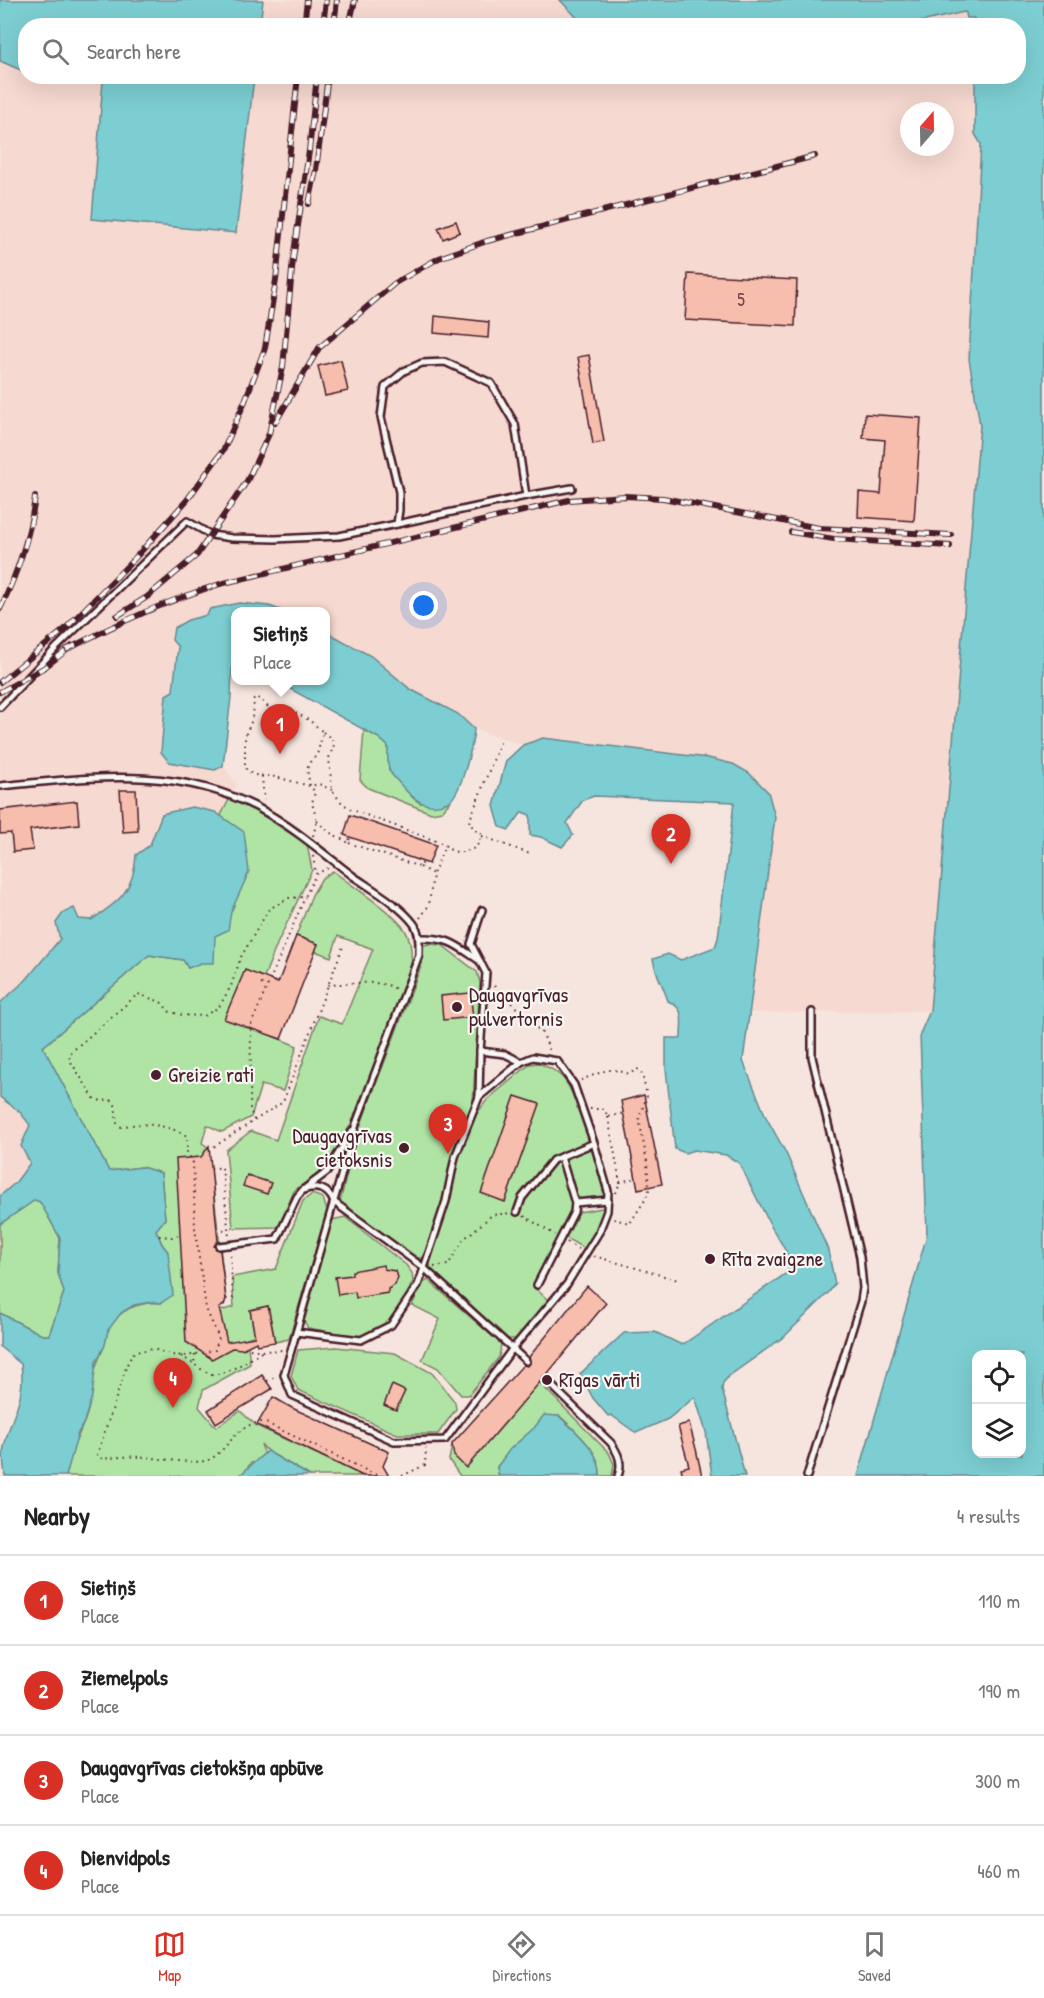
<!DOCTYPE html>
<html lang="en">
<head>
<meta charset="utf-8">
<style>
  :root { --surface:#fff; --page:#f2f2f2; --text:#222; --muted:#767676; --line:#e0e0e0; --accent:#d93025 }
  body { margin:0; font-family:"Patrick Hand",sans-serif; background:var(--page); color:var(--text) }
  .controls { position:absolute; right:18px; bottom:18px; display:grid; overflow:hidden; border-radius:12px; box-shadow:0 6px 24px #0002 }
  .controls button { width:54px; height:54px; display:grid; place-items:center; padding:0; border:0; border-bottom:2px solid var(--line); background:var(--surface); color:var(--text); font:30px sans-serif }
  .compass { position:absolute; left:900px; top:102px; width:54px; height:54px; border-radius:50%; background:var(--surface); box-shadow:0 6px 24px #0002; rotate:20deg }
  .you { position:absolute; left:424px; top:606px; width:21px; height:21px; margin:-15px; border:4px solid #fff; border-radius:50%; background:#1a73e8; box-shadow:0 0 0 9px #1a73e833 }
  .badge { display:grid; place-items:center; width:39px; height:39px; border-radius:50%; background:var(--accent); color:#fff; font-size:20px; font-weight:700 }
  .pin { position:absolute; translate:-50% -50px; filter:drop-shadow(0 2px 3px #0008) }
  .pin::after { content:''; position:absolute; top:32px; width:21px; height:18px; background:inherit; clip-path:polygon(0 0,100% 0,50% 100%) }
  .popup { position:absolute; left:231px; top:607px; width:99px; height:78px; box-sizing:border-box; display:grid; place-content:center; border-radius:12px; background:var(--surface); filter:drop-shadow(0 2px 4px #0005); font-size:20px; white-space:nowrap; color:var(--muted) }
  .popup b { font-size:22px; color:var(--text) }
  .popup::after { content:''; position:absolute; left:50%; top:100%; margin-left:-12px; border:12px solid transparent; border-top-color:var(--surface) }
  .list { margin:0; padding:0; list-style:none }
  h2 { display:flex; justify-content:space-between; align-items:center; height:78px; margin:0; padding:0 24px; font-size:26px }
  h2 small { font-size:20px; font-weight:400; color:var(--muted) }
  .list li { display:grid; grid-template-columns:39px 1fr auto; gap:18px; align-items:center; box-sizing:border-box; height:90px; padding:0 24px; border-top:2px solid var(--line) }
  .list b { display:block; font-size:22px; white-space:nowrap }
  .list p { margin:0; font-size:20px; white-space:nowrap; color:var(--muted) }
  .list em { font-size:20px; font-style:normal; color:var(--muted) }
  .icon { flex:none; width:33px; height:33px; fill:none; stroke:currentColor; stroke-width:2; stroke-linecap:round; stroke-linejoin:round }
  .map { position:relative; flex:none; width:1044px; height:1476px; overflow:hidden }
  .search { position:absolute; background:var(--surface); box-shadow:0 6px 24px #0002; left:18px; right:18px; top:18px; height:66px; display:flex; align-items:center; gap:15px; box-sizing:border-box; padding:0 21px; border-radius:24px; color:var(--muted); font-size:22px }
  .sheet { height:438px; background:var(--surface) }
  nav { display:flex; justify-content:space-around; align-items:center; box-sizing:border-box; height:84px; border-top:2px solid var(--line); background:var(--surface); font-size:16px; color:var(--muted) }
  nav a { display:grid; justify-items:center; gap:3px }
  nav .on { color:var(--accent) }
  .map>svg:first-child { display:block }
  .built { fill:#f6d9d0; fill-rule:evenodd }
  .green { fill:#b0e4a5; stroke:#7d8268; stroke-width:1.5 }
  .water { fill:#7cced2; stroke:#68888f; stroke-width:1.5; fill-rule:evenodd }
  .building { fill:#f7beae; stroke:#4a1f2b; stroke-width:1.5 }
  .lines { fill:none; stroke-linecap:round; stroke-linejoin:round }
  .service-casing { stroke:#4a1f2b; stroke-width:10 }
  .path { stroke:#4a1f2b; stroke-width:2; stroke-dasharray:1.5 4.5; stroke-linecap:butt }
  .service { stroke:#f6f6f2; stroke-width:5 }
  .rail-casing { stroke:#4a1f2b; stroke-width:6 }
  .rail { stroke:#f6f6f2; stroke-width:4; stroke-dasharray:11; stroke-linecap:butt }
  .poi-dot { fill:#4a1f2b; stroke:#f6f6f2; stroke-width:2 }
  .labels { text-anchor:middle; stroke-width:4.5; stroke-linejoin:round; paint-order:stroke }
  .number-label { font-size:18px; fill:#75474c }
  .poi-label { font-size:21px; fill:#4a1f2b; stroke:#f6f6f2; text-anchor:start }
</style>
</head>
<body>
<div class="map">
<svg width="1044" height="1476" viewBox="0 0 1044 1476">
  <rect width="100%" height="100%" fill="#f6e5de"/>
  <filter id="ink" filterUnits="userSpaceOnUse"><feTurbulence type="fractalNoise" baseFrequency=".0167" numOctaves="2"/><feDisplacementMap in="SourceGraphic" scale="12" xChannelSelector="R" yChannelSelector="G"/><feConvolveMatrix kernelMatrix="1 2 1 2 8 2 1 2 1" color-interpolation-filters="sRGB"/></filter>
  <g filter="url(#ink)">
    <g class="built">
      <polygon points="263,0 560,0 584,25 260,26"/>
      <polygon points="964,12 974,18 974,25 903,26"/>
      <path d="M0 61 25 71 26 76 101 77 103 81 235 233 254 77H975V134L981 144 980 425 930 1011 749 1013 775 817 578 743 543 738 523 745 474 729 458 714 410 689 371 656 325 631V612L283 611 269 606 188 620 178 647 173 691 166 696 161 752 169 762 214 770 223 766 237 784 221 815 215 812 162 814 150 845 136 855 135 873 129 887 111 906 91 920 79 919 56 923 60 939 26 980 0 1003ZM909 111H945V147H909Z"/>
      <polygon points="0,1097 20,1112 30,1125 21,1146 30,1163 16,1182 0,1196"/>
    </g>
    <g class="green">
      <polygon points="364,730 379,738 388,746 389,770 413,798 420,803 437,804 450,802 442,811 431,813 368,788 360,780"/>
      <path d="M230 798 262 815 307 844 312 870 278 942 244 1027 260 1031 297 1046 283 1091 261 1085 251 1117 222 1132 207 1125 202 1143 208 1147 210 1160 226 1299 224 1305 219 1308 220 1311 234 1307 232 1277 276 1269 303 1201 312 1194 323 1198 327 1211 289 1339 275 1342 268 1306 250 1310 255 1335 244 1339 248 1346 250 1364 203 1390 199 1407 216 1427 240 1411 257 1426 363 1476H310L267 1451 261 1444 267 1461 251 1463 241 1476H66C68 1456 78 1437 85 1420 91 1405 91 1390 94 1374 96 1363 101 1355 105 1344 106 1340 106 1335 108 1331 116 1310 140 1301 161 1303L168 1252 162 1244 156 1230 165 1219 161 1173 142 1167 109 1171 43 1047 149 955 184 960 188 968 201 963 215 936 226 828 221 815Z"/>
      <path d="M333 871C352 886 393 912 405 930 412 941 412 955 411 967L354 1119 327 1166 294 1191 279 1227 233 1228 226 1150 251 1131 276 1140 319 1016 342 1024 373 949 338 936 331 957 315 951 318 944 296 936 312 895 322 878Z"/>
      <polygon points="428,944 442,945 477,972 480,982 473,1102 453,1156 443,1200 424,1258 415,1258 340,1202 356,1137 421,966 422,946"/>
      <path d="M538 1063C547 1066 555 1070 562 1077 579 1095 597 1170 605 1197L579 1202 577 1195 570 1196 572 1212 534 1287 549 1301 517 1339H508L431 1269 429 1261 449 1200 458 1157 475 1116 487 1100 530 1064Z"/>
      <polygon points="35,1200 40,1202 60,1238 58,1273 64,1292 49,1335 42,1335 0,1313 0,1224"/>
      <polygon points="602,1208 605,1210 596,1231 585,1249 566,1238 579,1212"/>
      <polygon points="345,1217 406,1265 412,1273 413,1281 405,1298 388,1322 360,1337 308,1328 304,1321 332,1220"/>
      <polygon points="428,1280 501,1344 499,1357 469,1395 461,1395 438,1368 422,1360 440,1319 412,1305 423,1283"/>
      <polygon points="336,1347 395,1353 432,1373 455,1402 456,1409 438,1434 397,1434 298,1390 291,1376 298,1350"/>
      <path d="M523 1366 609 1453 614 1464 612 1476H600C601 1451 576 1432 560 1416 530 1430 516 1441 497 1467L499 1476H460L449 1460 452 1445Z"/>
    </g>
    <g class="water">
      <polygon points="0,0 263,0 260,25 26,26 25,71 23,71 0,61"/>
      <path d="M560 0H1044V1476H858L927 1235 920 1034 930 1011 980 425 969 359 981 144 975 134V77L1018 76V26L974 25V18H967L966 13 964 12 903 26 584 25ZM1022 1354V1454H976V1354Z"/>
      <polygon points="101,77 254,77 236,233 92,219 103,81"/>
      <polygon points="239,603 269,606 283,611 235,612 235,667 232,669 231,697 223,766 215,770 169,762 161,752 166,695 173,691 178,647 172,640 174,628 188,620 207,615 210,609"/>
      <path d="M325 631 371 656 410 689 458 714 474 729C473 744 461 796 448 802 427 812 413 799 400 784 397 780 390 774 389 769 387 763 388 753 388 746L379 738 276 681 325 680Z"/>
      <path d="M543 738 708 758 733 764 749 773 768 792 775 817 743 1061 766 1117 786 1153 828 1250 835 1284 829 1292 785 1336 729 1376 723 1383 722 1389 745 1476H712L706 1432 695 1397 668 1419 636 1433 611 1415 608 1416 593 1398 580 1374 624 1333 655 1332 682 1345 788 1272 789 1258 782 1244 773 1230 739 1163 726 1155 694 1150 685 1153 675 1149 666 1069V1038H681C681 1020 686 1009 668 1001 663 985 656 975 653 959L668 954 681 960 715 947 718 938 734 802 594 796 583 800 567 823 573 835 562 847 541 837 530 835V815L522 812 509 830 500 827 494 806 506 761 523 745Z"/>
      <path d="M192 807 215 812 244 832 249 872 231 912 228 930 215 936 214 963H201L188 968 183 960 149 955 43 1047 109 1171 142 1167 161 1173 165 1219 156 1230 162 1244 168 1252 173 1295 161 1303 152 1302 134 1305 121 1313 108 1330 105 1345 96 1362 92 1396 84 1422 78 1433 66 1476H5C4 1467 2 1456 4 1447 11 1415 26 1400 21 1364L0 1347V1313L42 1335H49L64 1292 58 1273 60 1238 40 1202 35 1200 0 1224V1196L16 1182 30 1163 21 1146 30 1125 20 1112 0 1097V1003L26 980 60 939 56 923 63 913 74 908 79 919 91 920C119 902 134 891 136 855L150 845 162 814Z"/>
      <path d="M544 1415 559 1416C576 1432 601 1451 600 1476H499L497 1467 510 1449 534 1428Z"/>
      <polygon points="267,1451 310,1476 239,1476"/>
    </g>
    <g class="building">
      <polygon points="456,221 460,232 443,239 438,228"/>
      <polygon points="688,274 797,280 795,326 685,320"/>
      <polygon points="435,316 489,322 488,338 434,333"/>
      <polygon points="589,355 604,442 593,444 578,357"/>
      <polygon points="341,360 348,391 325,396 318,366"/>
      <polygon points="865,414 921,418 914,521 858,517 859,492 881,494 885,440 863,438"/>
      <polygon points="120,790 136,790 138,831 123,832"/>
      <polygon points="77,801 79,824 30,830 33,850 13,852 11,833 0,834 0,810"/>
      <polygon points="350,815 436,845 429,864 344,835"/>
      <polygon points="296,936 318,944 281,1039 224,1019 245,970 278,983"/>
      <polygon points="470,993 473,1017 443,1020 441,996"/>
      <polygon points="644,1095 662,1184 638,1189 621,1101"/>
      <polygon points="515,1096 540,1104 505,1202 481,1193"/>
      <polygon points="209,1146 218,1241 214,1246 216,1249 220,1251 226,1299 224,1305 219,1308 227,1342 255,1337 250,1310 268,1306 275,1342 257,1345 256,1342 242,1349 232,1348 212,1359 186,1342 176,1159 201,1157"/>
      <polygon points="247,1175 271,1183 267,1194 243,1186"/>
      <polygon points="383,1265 384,1269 395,1271 398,1277 395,1285 388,1289 388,1293 356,1298 355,1292 338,1295 335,1277 352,1275 352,1271"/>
      <polygon points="587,1286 606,1303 548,1373 551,1377 545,1375 542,1377 541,1381 544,1385 540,1382 466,1468 454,1456 452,1444 523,1365 527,1366 530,1364 529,1357"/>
      <polygon points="262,1375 272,1389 216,1423 208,1410"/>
      <polygon points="392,1385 405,1391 396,1410 384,1405"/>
      <polygon points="273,1397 292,1408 389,1452 383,1466 389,1476 363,1476 257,1425"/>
      <polygon points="689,1423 696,1449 702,1476 683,1476 681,1468 689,1466 678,1426"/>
    </g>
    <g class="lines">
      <g class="service-casing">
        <g id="service">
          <polyline points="397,524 526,496 572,488"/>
          <polyline points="0,707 57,647 187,521 211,535 232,538 275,539 339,536 397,524 399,510 399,492 381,417 385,387 404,371 422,363 445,362 491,383 515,424 526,496"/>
          <path d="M0 786C90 778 177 764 260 809 293 827 323 853 353 876 372 889 400 905 414 924 420 932 419 945 419 955L356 1124 284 1375 292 1395 394 1441 445 1440 513 1348 567 1284 599 1232 607 1211 608 1191 594 1143 574 1085 557 1061 533 1057 521 1062 479 1097"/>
          <polyline points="482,910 471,944 486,973 480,1051 479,1097 455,1157 446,1201 424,1268 526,1361"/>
          <path d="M419 938C449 937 456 945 480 961"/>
          <polyline points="480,1051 505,1054 521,1062"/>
          <polyline points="575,1203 608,1200"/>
          <polyline points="517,1212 522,1198 553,1160 594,1143"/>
          <polyline points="219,1246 277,1239 297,1197 303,1190 327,1172 352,1131"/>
          <polyline points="537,1285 574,1212 575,1203 561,1157"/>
          <path d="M296 1332 361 1340 391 1325 418 1285 424 1268 334 1202C328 1188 316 1185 303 1190"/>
          <path d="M546 1380 611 1443C618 1453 623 1463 618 1476"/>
          <polyline points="807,1476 861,1301 863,1288 860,1257 812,1057 812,1012"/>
        </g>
      </g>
      <g class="path">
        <path d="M323 732 332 739 334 745 329 758 332 790 340 801 350 809 444 844C454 859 483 852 481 833L475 830 469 822 501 740"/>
        <polyline points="262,776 264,800"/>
        <polyline points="317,821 329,832 349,843 350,837"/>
        <path d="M313 836 317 821 312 803 315 792 310 786 307 769 310 762 317 755 323 732C313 723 303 714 290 712 285 711 280 712 275 710 266 708 263 700 255 697L253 700 254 708 251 722 245 736V766L247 771 255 775 276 777 310 786 319 784 332 790"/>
        <polyline points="482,836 530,854"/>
        <polyline points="349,843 420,867 423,862"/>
        <polyline points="313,856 316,874"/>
        <polyline points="420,867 433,874"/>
        <path d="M328 868 316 874 305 897 288 898 269 909 241 957 231 986 219 1007 204 1016 183 1015 170 1012 161 1002 138 994 70 1053 69 1059 94 1098 101 1101 111 1100 115 1105 117 1123 120 1127C142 1122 167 1124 187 1136V1152L193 1163 195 1228 206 1309 219 1338 215 1350 187 1356 172 1355 153 1349 134 1352 128 1362 97 1455 102 1459C115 1457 130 1456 143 1457 158 1458 196 1465 208 1460 229 1451 235 1423 264 1422L374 1474 382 1476"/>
        <polyline points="420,918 429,905 433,874 444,848"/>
        <polyline points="261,984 267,986"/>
        <path d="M328 985C345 984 386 978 398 991"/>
        <polyline points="494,986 543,1034 550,1052"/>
        <polyline points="581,1080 607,1070 615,1070 630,1074 635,1070 639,1069 642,1074 647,1096 639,1118 647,1162 649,1190 645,1200 630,1223 613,1219"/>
        <polyline points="590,1109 604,1109 608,1117 624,1113"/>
        <polyline points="608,1117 620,1182 636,1178"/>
        <polyline points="254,1120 250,1109 251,1025 305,897"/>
        <polyline points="209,1150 283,1102 344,944"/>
        <polyline points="211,1169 222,1167 229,1237"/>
        <polyline points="616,1193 620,1182"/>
        <polyline points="524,1216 555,1235"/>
        <polyline points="217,1231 228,1229"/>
        <polyline points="159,1236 172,1237 179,1235"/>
        <polyline points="567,1242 578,1249"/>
        <polyline points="594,1256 678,1280"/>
        <polyline points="434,1267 448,1265 464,1239 492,1215 510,1213"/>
        <polyline points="226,1299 233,1298 230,1252"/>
        <polyline points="244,1348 263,1351 283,1350"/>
        <path d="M195 1354 194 1364C199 1368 205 1372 211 1374 226 1376 250 1359 263 1351"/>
        <polyline points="181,1356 194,1364"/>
        <polyline points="267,1381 275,1377"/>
        <polyline points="402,1476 425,1465 426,1448"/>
      </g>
      <use href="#service" class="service"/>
      <g class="rail-casing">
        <g id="rail">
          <polyline points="304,26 307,0"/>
          <polyline points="323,26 326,0"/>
          <polyline points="334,26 337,0"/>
          <polyline points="349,26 355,0"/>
          <polyline points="309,204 316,170 328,76"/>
          <polyline points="275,423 319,348 354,318 395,283 439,258 487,241 815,156"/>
          <polyline points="791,532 834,539 950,546"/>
          <path d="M0 609C18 572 30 537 35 497"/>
          <polyline points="117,616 147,597 197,555 247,481 269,434 283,367 293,259 309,151 317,76"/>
          <path d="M66 650C116 624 166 601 220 584L569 500 625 496 663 498 819 528 951 535"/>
          <polyline points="0,682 64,630 136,557 187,500 224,449 245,401 265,348 276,280 298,76"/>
          <polyline points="0,692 45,667 72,646"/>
        </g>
      </g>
      <use href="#rail" class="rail"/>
    </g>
  </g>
  <g class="poi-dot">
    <circle cx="457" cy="1007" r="6"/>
    <circle cx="156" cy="1075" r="6"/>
    <circle cx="404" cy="1148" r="6"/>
    <circle cx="710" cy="1259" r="6"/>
    <circle cx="547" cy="1380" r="6"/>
  </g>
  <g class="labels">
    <g class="number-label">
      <text x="741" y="306">5</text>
    </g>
    <g class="poi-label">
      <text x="469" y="1002">Daugavgrīvas<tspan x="469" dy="24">pulvertornis</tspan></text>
      <text x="168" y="1082">Greizie rati</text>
      <text x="392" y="1143" text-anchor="end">Daugavgrīvas<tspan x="392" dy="24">cietoksnis</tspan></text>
      <text x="722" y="1266">Rīta zvaigzne</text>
      <text x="559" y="1387">Rīgas vārti</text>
    </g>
  </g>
</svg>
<div class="controls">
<button><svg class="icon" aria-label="locate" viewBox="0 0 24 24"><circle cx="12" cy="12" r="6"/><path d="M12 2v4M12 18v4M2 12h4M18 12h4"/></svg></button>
<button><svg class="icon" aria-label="layers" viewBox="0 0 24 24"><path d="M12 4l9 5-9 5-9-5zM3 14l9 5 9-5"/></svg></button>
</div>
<svg class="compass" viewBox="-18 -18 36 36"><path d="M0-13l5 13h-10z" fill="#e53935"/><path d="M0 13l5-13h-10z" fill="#767676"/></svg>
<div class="you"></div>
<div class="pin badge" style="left:280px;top:754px">1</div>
<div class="popup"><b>Sietiņš</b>Place</div>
<div class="pin badge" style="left:671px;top:864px">2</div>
<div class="pin badge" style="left:448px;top:1154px">3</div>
<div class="pin badge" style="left:173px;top:1408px">4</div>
<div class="search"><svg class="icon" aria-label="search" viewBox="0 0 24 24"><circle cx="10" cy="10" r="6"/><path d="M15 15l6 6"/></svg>Search here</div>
</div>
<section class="sheet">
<h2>Nearby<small>4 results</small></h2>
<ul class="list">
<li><span class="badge">1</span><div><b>Sietiņš</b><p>Place</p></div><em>110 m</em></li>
<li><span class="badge">2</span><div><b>Ziemeļpols</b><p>Place</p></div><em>190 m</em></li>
<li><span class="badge">3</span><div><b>Daugavgrīvas cietokšņa apbūve</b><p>Place</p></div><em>300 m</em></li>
<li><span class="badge">4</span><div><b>Dienvidpols</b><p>Place</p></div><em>460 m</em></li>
</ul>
</section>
<nav>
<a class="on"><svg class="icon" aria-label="map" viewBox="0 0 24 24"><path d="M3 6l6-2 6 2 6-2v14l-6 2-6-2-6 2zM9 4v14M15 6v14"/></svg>Map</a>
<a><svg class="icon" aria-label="directions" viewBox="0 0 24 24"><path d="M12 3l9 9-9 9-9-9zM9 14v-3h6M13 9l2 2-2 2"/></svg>Directions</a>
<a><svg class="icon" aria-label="saved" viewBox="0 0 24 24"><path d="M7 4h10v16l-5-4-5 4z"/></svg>Saved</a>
</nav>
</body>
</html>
